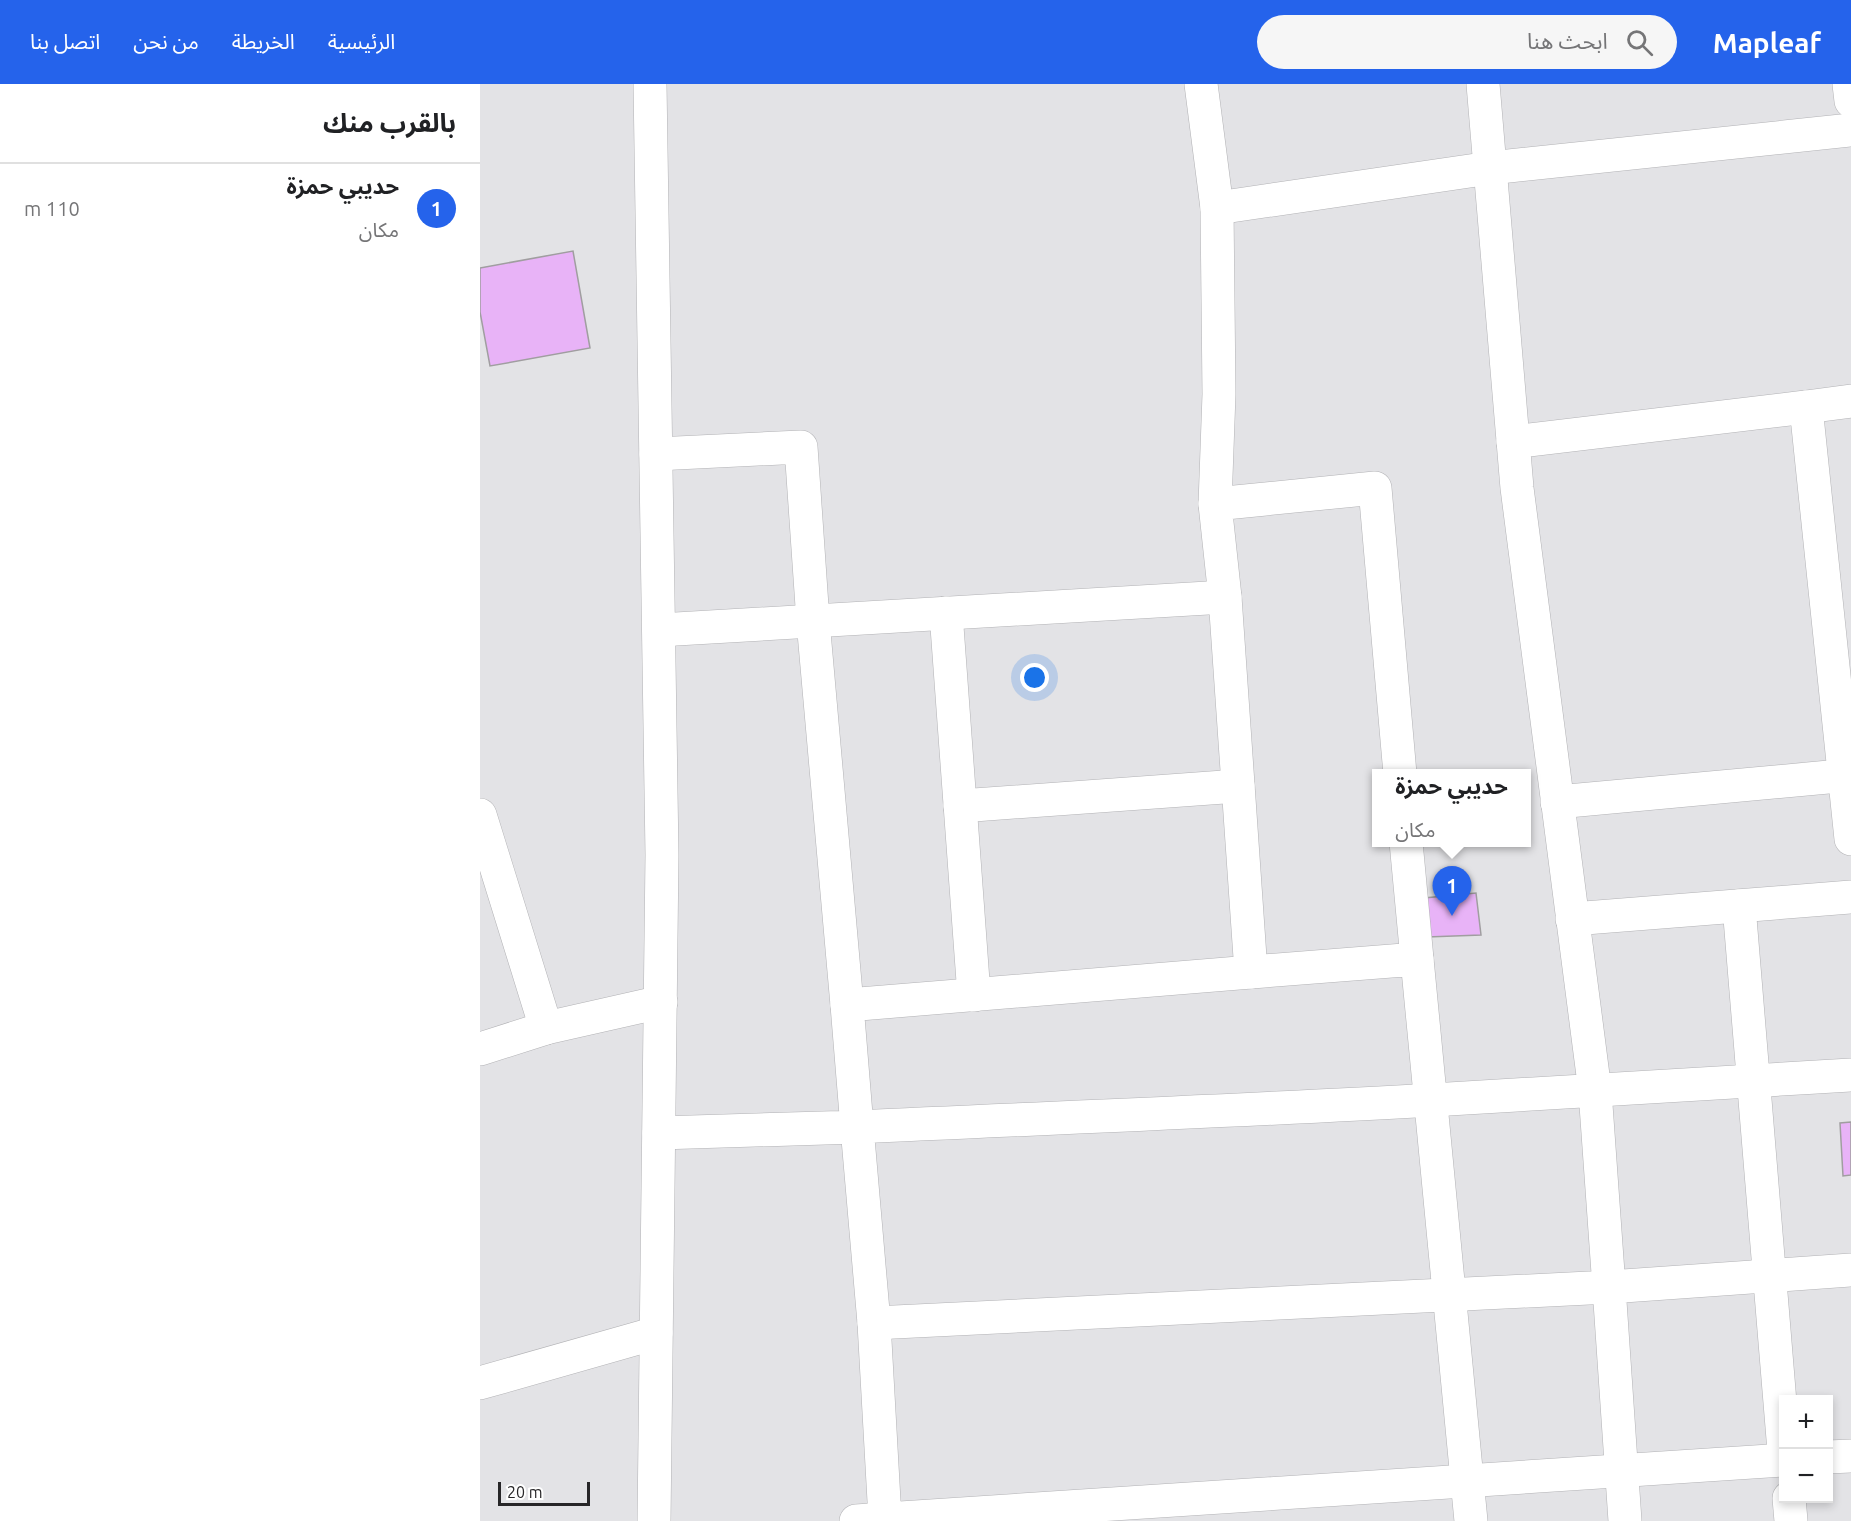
<!DOCTYPE html>
<html lang="ar">
<head>
<meta charset="utf-8">
<style>
  :root { --surface:#fff; --page:#f6f6f6; --text:#202124; --muted:#757577; --line:#e0e0e0; --accent:#2563eb }
  body { margin:0; font-family:Ubuntu,"Noto Sans Arabic",sans-serif; background:var(--page); color:var(--text); direction:rtl }
  .controls { position:absolute; right:18px; bottom:18px; display:grid; overflow:hidden; border-radius:0px; box-shadow:0 3px 9px #0003 }
  .controls button { width:54px; height:54px; display:grid; place-items:center; padding:0; border:0; border-bottom:2px solid var(--line); background:var(--surface); color:var(--text); font:30px sans-serif }
  .scale { position:absolute; left:18px; bottom:15px; width:92px; box-sizing:border-box; padding-left:6px; border:3px solid #272628; border-top:0; font-size:16px; line-height:21px; white-space:nowrap; color:#272628; -webkit-text-stroke:4px #fff; paint-order:stroke }
  .you { position:absolute; left:555px; top:594px; width:21px; height:21px; margin:-15px; border:4px solid #fff; border-radius:50%; background:#1a73e8; box-shadow:0 0 0 9px #1a73e833 }
  .badge { display:grid; place-items:center; width:39px; height:39px; border-radius:50%; background:var(--accent); color:#fff; font-size:20px; font-weight:700 }
  .pin { position:absolute; translate:-50% -50px; filter:drop-shadow(0 2px 3px #0008) }
  .pin::after { content:''; position:absolute; top:32px; width:21px; height:18px; background:inherit; clip-path:polygon(0 0,100% 0,50% 100%) }
  .popup { position:absolute; left:892px; top:685px; width:159px; height:78px; box-sizing:border-box; display:grid; place-content:center; border-radius:0px; background:var(--surface); filter:drop-shadow(0 2px 4px #0005); font-size:20px; white-space:nowrap; color:var(--muted) }
  .popup b { font-size:22px; color:var(--text) }
  .popup::after { content:''; position:absolute; left:50%; top:100%; margin-left:-12px; border:12px solid transparent; border-top-color:var(--surface) }
  .list { margin:0; padding:0; list-style:none }
  h2 { display:flex; justify-content:space-between; align-items:center; height:78px; margin:0; padding:0 24px; font-size:26px }
  h2 small { font-size:20px; font-weight:400; color:var(--muted) }
  .list li { display:grid; grid-template-columns:39px 1fr auto; gap:18px; align-items:center; box-sizing:border-box; height:90px; padding:0 24px; border-top:2px solid var(--line) }
  .list b { display:block; font-size:22px; white-space:nowrap }
  .list p { margin:0; font-size:20px; white-space:nowrap; color:var(--muted) }
  .list em { font-size:20px; font-style:normal; color:var(--muted) }
  .icon { flex:none; width:33px; height:33px; fill:none; stroke:currentColor; stroke-width:2; stroke-linecap:round; stroke-linejoin:round }
  .map { position:relative; flex:none; width:1371px; height:1437px; overflow:hidden; direction:ltr }
  header { display:flex; align-items:center; gap:36px; box-sizing:border-box; height:84px; padding:0 30px; background:var(--accent); color:#fff }
  header strong { font-size:28px }
  nav { display:flex; gap:33px; margin-inline-start:auto; font-size:21px }
  .search { width:420px; height:54px; background:var(--page); display:flex; align-items:center; gap:15px; box-sizing:border-box; padding:0 21px; border-radius:33px; color:var(--muted); font-size:22px }
  main { display:flex }
  aside { flex:1; background:var(--surface) }
  .map>svg:first-child { display:block }
  .building { fill:#e8b3f7; stroke:#a09ea0; stroke-width:1.5 }
  .lines { fill:none; stroke-linecap:round; stroke-linejoin:round }
  .minor-casing { stroke:#b2b2b5; stroke-width:34 }
  .secondary-casing { stroke:#b2b2b5; stroke-width:34 }
  .minor { stroke:#fff; stroke-width:33 }
  .secondary { stroke:#fff; stroke-width:33 }
</style>
</head>
<body>
<header>
<strong>Mapleaf</strong>
<div class="search"><svg class="icon" aria-label="search" viewBox="0 0 24 24"><circle cx="10" cy="10" r="6"/><path d="M15 15l6 6"/></svg>ابحث هنا</div>
<nav><a>الرئيسية</a><a>الخريطة</a><a>من نحن</a><a>اتصل بنا</a></nav>
</header>
<main>
<div class="map">
<svg width="1371" height="1437" viewBox="0 0 1371 1437">
  <rect width="100%" height="100%" fill="#e3e3e6"/>
  <g class="building">
    <polygon points="93,167 110,264 10,282 0,228 0,184"/>
    <polygon points="996,809 1001,851 947,853 944,814"/>
    <polygon points="1371,1038 1371,1091 1363,1092 1360,1039"/>
  </g>
  <g class="lines">
    <g class="minor-casing">
      <g id="minor">
        <polyline points="721,0 737,124 739,310 735,420"/>
        <path d="M1003 0 1037 404 1115 1007 1129 1203 394 1239 377 1043C569 1034 760 1027 952 1016 1091 1009 1231 999 1371 991"/>
        <polyline points="1369,0 1371,17"/>
        <polyline points="737,124 1010,84 1371,46"/>
        <polyline points="1371,317 1326,323 1371,755"/>
        <polyline points="1033,358 1326,323"/>
        <polyline points="176,370 321,363 333,537 367,921"/>
        <polyline points="745,513 735,420 895,404 920,690"/>
        <polyline points="466,529 494,911"/>
        <polyline points="179,546 745,513 771,888 367,921 377,1043 179,1049"/>
        <polyline points="1077,718 1371,691"/>
        <polyline points="480,722 758,702"/>
        <polyline points="0,731 66,944"/>
        <polyline points="926,758 937,875"/>
        <polyline points="1259,822 1304,1367"/>
        <polyline points="1092,835 1371,813"/>
        <polyline points="771,888 937,875 991,1437"/>
        <polyline points="0,965 66,944 181,918"/>
        <polyline points="394,1239 405,1435 1304,1376"/>
        <polyline points="0,1299 176,1249"/>
        <polyline points="1348,1373 1371,1372"/>
        <polyline points="1309,1414 1311,1437"/>
        <polyline points="376,1437 405,1435"/>
        <polyline points="1145,1437 1129,1203 1371,1186"/>
      </g>
    </g>
    <g class="secondary-casing">
      <polyline id="secondary" points="170,0 182,771 174,1437"/>
    </g>
    <use href="#minor" class="minor"/>
    <use href="#secondary" class="secondary"/>
  </g>
</svg>
<div class="controls">
<button>+</button>
<button>−</button>
</div>
<div class="scale">20 m</div>
<div class="you"></div>
<div class="pin badge" style="left:972px;top:832px">1</div>
<div class="popup"><b>حديبي حمزة</b>مكان</div>
</div>
<aside>
<h2>بالقرب منك<small></small></h2>
<ul class="list">
<li><span class="badge">1</span><div><b>حديبي حمزة</b><p>مكان</p></div><em>110 m</em></li>
</ul>
</aside>
</main>
</body>
</html>
